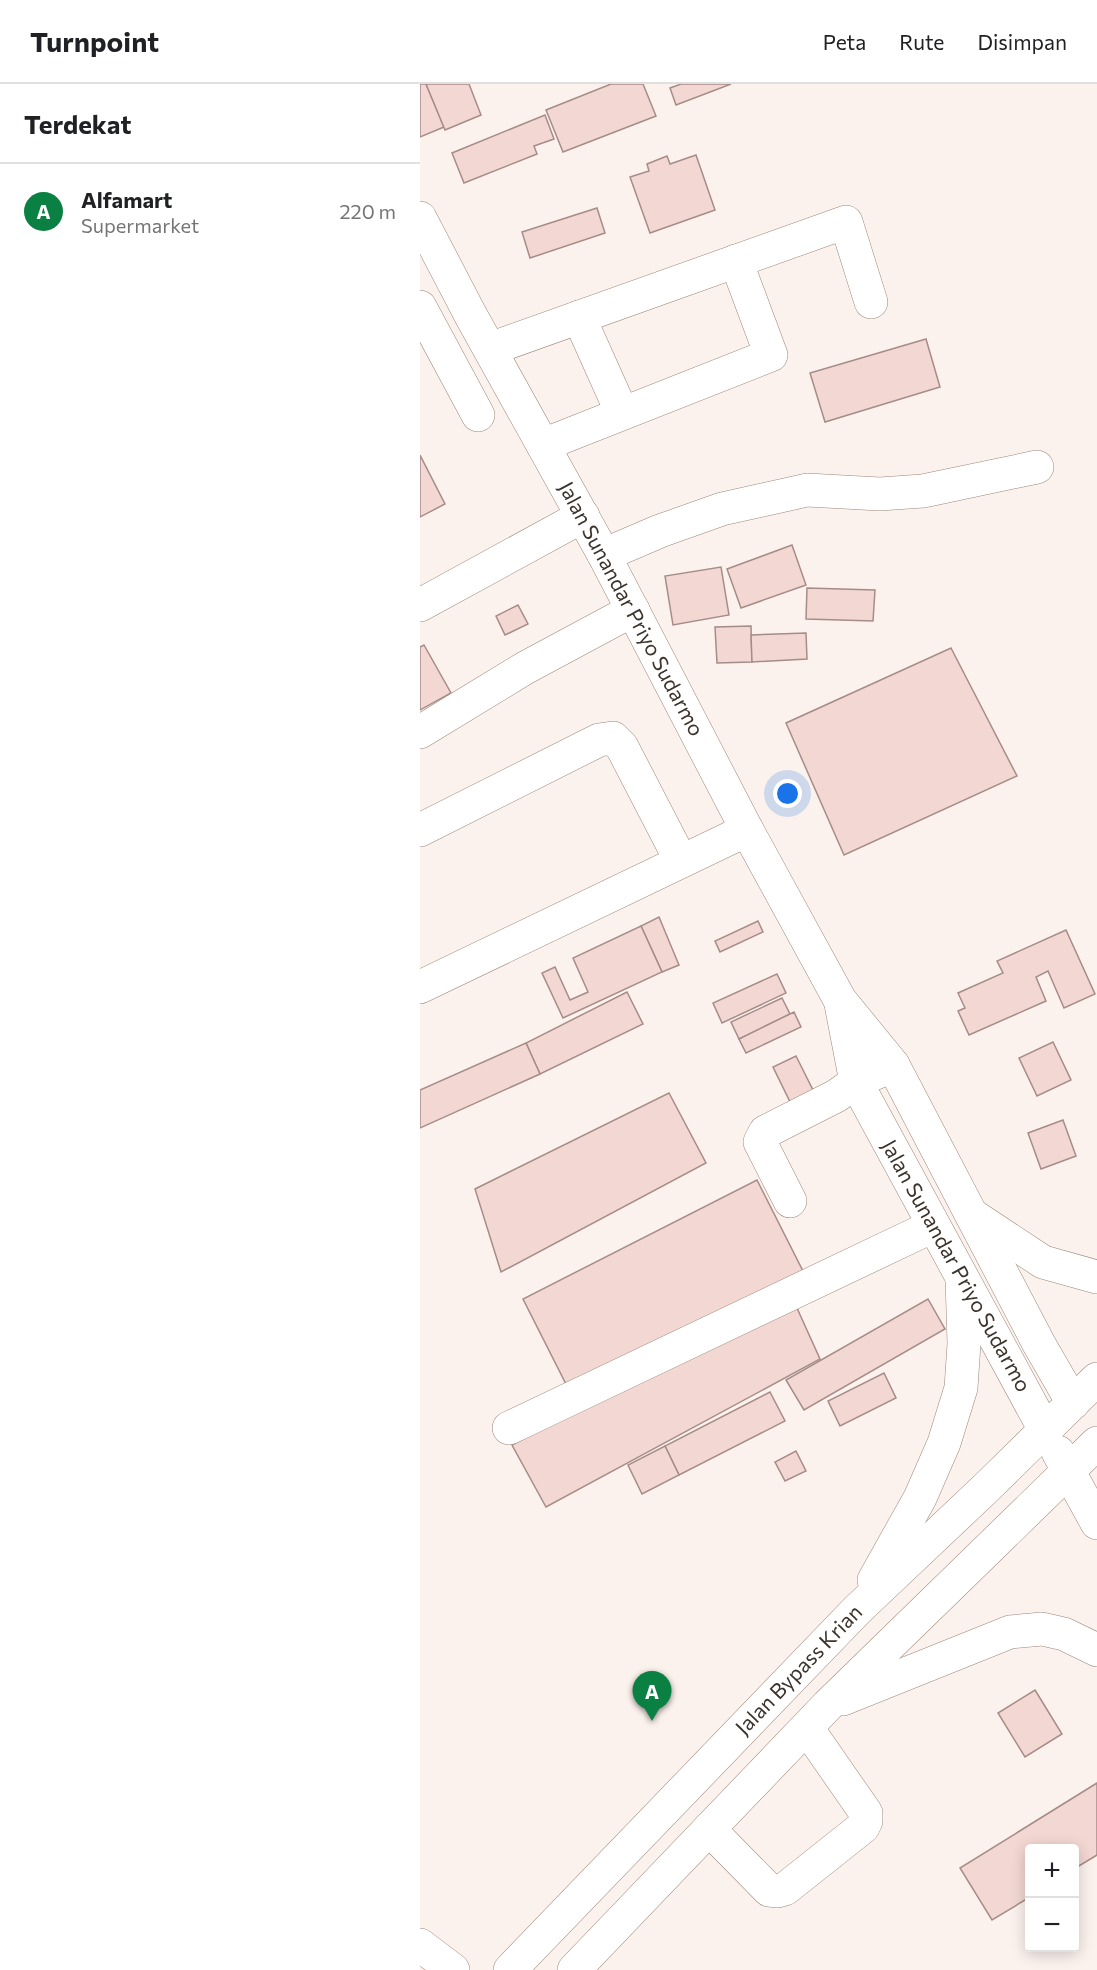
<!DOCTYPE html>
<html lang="id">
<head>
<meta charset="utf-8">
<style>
  :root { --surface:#fff; --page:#f6f6f6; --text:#202124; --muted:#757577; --line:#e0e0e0; --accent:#0b8043 }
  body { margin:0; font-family:Commissioner,sans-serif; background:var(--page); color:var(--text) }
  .controls { position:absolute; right:18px; bottom:18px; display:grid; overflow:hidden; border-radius:6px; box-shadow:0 3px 15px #0003 }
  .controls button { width:54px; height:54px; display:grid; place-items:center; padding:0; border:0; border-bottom:2px solid var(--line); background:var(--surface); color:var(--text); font:30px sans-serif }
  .you { position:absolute; left:368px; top:710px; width:21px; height:21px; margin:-15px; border:4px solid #fff; border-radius:50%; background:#1a73e8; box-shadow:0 0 0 9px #1a73e833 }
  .badge { display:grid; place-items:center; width:39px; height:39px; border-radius:50%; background:var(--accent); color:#fff; font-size:20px; font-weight:700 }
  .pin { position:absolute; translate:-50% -50px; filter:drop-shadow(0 2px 3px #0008) }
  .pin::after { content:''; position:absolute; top:32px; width:21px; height:18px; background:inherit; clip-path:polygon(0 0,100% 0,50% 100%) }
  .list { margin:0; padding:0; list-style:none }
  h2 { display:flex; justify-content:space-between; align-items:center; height:78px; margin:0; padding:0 24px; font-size:26px }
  h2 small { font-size:20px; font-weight:400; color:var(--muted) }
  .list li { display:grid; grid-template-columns:39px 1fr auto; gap:18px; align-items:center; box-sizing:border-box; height:96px; padding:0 24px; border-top:2px solid var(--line) }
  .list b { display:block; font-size:22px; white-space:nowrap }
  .list p { margin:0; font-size:20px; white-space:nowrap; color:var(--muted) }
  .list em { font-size:20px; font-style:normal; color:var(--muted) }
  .map { position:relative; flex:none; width:677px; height:1886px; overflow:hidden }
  header { display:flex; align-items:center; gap:36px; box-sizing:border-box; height:84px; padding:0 30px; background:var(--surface); border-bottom:2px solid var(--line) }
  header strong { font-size:28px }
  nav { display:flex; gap:33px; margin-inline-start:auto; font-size:21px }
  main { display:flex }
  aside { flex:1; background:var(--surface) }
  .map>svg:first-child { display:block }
  .building { fill:#f3d7d2; stroke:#a68c89; stroke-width:1.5 }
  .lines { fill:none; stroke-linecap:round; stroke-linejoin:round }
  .minor-casing { stroke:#9c877a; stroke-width:34 }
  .major-casing { stroke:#9c877a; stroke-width:34 }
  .highway-casing { stroke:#9c877a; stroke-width:34 }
  .minor { stroke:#fff; stroke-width:33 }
  .major { stroke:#fff; stroke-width:33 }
  .highway { stroke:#fff; stroke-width:33 }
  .labels { text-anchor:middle; stroke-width:5; stroke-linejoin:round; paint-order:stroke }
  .street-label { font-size:21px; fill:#3c332d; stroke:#fff }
</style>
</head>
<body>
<header>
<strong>Turnpoint</strong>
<nav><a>Peta</a><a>Rute</a><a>Disimpan</a></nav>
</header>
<main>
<aside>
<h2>Terdekat<small></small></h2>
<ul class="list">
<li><span class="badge">A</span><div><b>Alfamart</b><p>Supermarket</p></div><em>220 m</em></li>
</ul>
</aside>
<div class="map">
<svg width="677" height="1886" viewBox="0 0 677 1886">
  <rect width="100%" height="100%" fill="#fcf2ed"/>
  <g class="building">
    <polygon points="0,0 6,0 24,43 0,53"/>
    <polygon points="6,0 49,0 61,31 25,46"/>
    <polygon points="191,0 223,0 236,32 143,68 126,26"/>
    <polygon points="261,0 311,0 256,21 250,4"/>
    <polygon points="125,31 134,55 114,62 117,70 44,99 32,69"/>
    <polygon points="276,71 295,126 230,149 210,93 229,87 227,80 247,72 250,80"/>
    <polygon points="177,124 185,149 110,174 102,148"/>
    <polygon points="506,255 520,303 405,338 390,289"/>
    <polygon points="0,371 25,420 0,433"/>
    <polygon points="372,461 386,501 321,524 307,485"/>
    <polygon points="301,483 309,531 253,541 245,492"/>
    <polygon points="387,504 455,506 453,537 386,535"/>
    <polygon points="98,521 108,540 85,551 76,532"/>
    <polygon points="331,542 332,578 297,579 295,543"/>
    <polygon points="386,549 387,575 332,578 331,551"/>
    <polygon points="4,561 31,609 0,626 0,563"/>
    <polygon points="531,564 597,692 424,771 366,639"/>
    <polygon points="239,833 259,881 242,888 221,842"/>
    <polygon points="338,837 343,848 300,868 295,857"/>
    <polygon points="221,842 242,888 143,934 122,889 135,883 150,916 168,908 153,874"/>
    <polygon points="646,846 675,910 644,924 628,887 616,893 626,917 549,951 538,927 545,924 538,909 583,889 577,877"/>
    <polygon points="357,890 366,909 302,939 293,919"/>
    <polygon points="207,908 223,940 120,990 106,959"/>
    <polygon points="362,914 370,930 319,955 311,938"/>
    <polygon points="374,928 381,943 326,969 319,955"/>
    <polygon points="633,958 651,996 617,1012 599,974"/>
    <polygon points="106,959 120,990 0,1044 0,1006"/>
    <polygon points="376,972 398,1016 375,1028 353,983"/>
    <polygon points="249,1009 286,1079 81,1188 55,1105"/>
    <polygon points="643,1036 656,1072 621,1085 608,1049"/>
    <polygon points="337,1096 385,1191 151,1310 103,1215"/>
    <polygon points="372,1213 400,1275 126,1423 92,1361"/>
    <polygon points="508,1215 525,1245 384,1326 366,1296"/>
    <polygon points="464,1289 476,1314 420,1342 408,1317"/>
    <polygon points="350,1308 365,1337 259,1391 245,1362"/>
    <polygon points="245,1362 259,1391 222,1410 208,1381"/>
    <polygon points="376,1367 386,1387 365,1397 355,1378"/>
    <polygon points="615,1606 642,1650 605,1673 578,1629"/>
    <polygon points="677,1699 677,1771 654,1785 654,1764 610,1764 610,1813 572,1836 540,1784"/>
  </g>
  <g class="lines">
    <g class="minor-casing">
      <g id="minor">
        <polyline points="0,223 58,331"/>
        <polyline points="159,233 202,329"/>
        <polyline points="70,265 426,138 451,218"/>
        <polyline points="123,361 351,271 316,177"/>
        <polyline points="184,471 240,447 302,425 387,406 460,410 503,407 617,383"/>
        <polyline points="0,521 163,432"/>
        <polyline points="0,648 105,584 213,526"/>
        <polyline points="0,746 179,656 193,654 202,663 261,777"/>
        <polyline points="0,903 327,746"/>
        <polyline points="370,1117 340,1058 345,1048 416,1012 436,998 473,981"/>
        <polyline points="89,1344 513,1142"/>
        <polyline points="289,1745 349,1806 358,1807 365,1805 443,1743 446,1737 446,1729 387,1644"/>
        <polyline points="0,1861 33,1886"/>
      </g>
    </g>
    <g class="major-casing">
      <g id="major">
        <polyline points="0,134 50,230 184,471 327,746 420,916 473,981 619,1260 653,1319"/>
        <polyline points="421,920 436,998 625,1346"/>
      </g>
    </g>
    <g class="highway-casing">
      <g id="highway">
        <polyline points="552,1131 623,1178 677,1193"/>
        <polyline points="638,1368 677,1439"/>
        <polyline points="454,1496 500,1414 524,1359 541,1304 544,1260 542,1194"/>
        <polyline points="423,1615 590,1548 622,1545 644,1550 677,1566"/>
        <polyline points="90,1886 437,1526 567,1403 677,1295"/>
        <polyline points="154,1886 408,1621 677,1359"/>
      </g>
    </g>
    <use href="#minor" class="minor"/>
    <use href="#major" class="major"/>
    <use href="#highway" class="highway"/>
  </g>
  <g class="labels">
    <g class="street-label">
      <text transform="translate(211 525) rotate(62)" y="7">Jalan Sunandar Priyo Sudarmo</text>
      <text transform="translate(536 1182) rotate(61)" y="7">Jalan Sunandar Priyo Sudarmo</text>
      <text transform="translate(379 1586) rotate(-46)" y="7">Jalan Bypass Krian</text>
    </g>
  </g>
</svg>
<div class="controls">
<button>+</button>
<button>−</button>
</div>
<div class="you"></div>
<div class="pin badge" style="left:232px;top:1637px">A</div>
</div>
</main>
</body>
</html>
